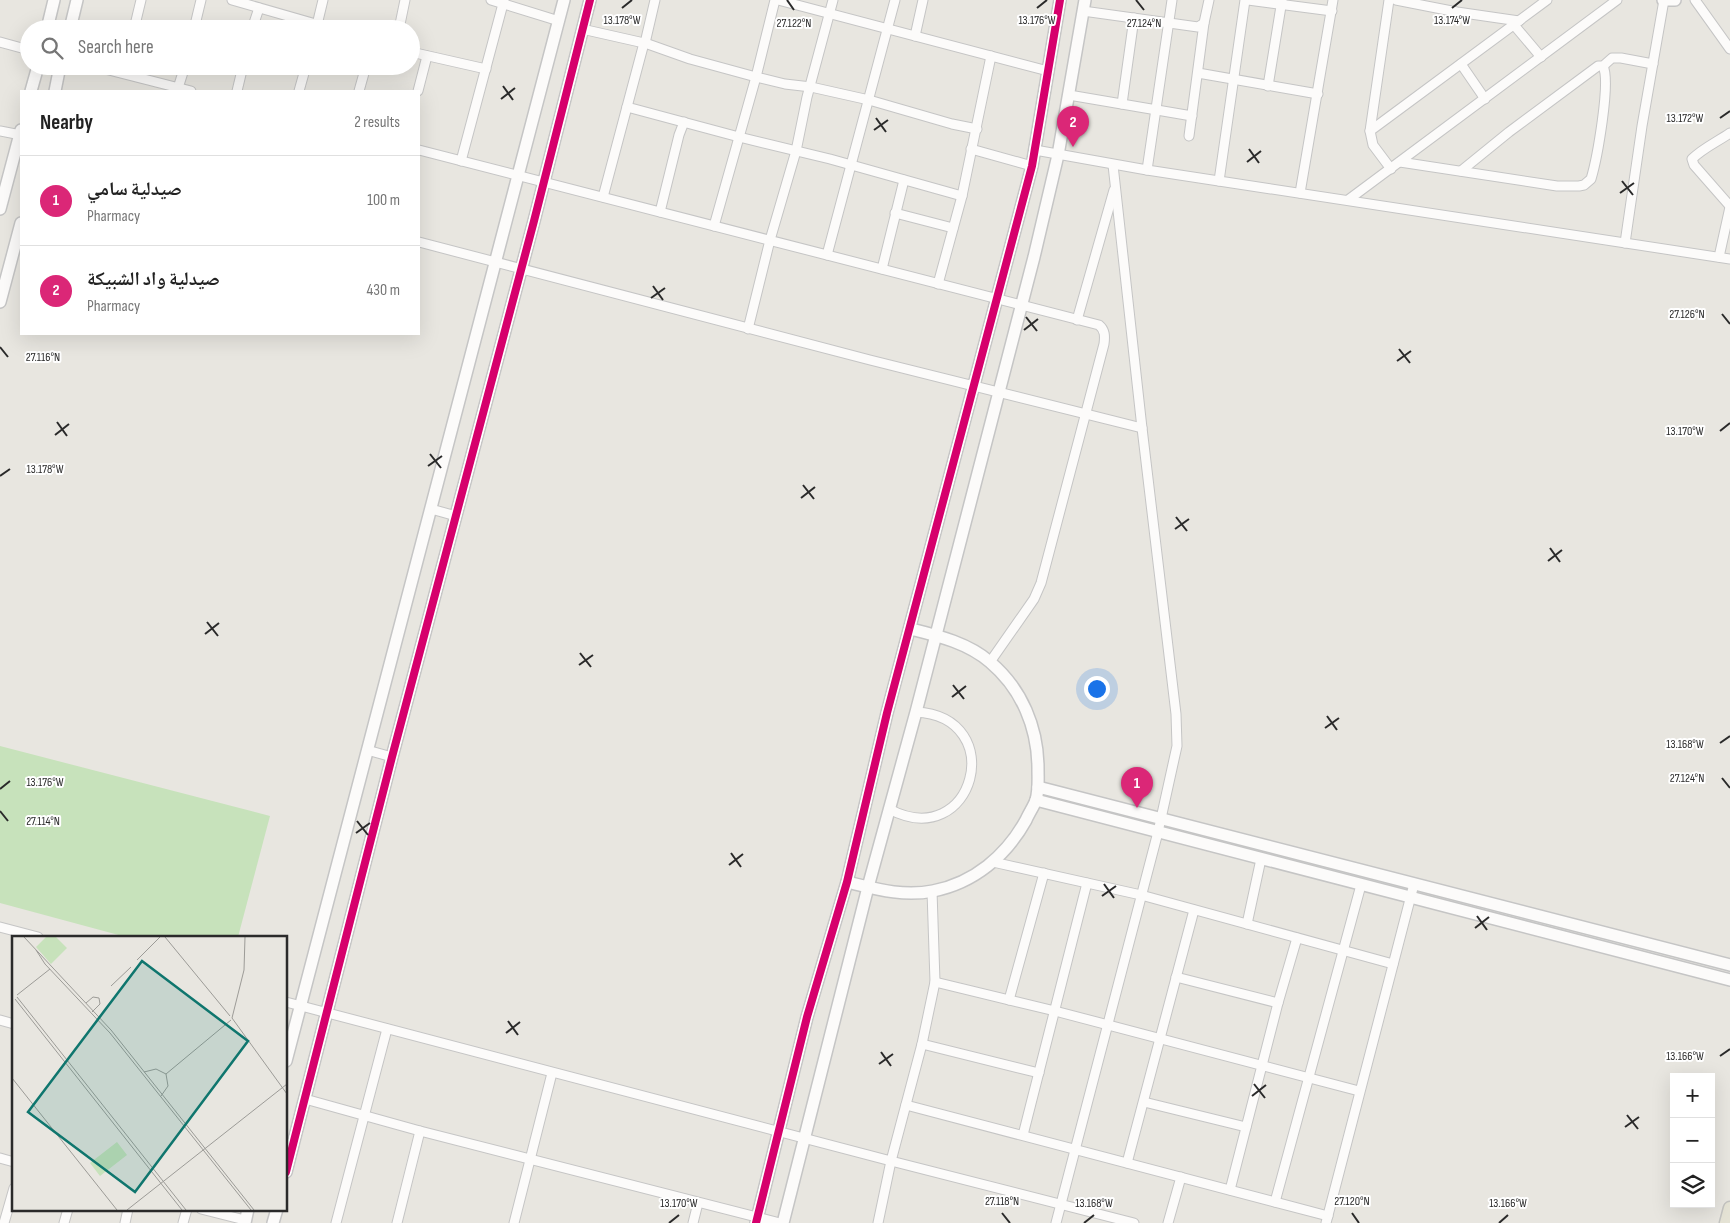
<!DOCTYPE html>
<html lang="en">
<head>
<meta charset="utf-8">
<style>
  :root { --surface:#fff; --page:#f6f6f6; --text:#222; --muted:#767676; --line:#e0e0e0; --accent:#db2777 }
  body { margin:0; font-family:"Sofia Sans Condensed","Noto Naskh Arabic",sans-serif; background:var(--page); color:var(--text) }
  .controls { position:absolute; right:15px; bottom:15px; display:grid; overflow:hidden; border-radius:0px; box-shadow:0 5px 20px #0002 }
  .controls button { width:45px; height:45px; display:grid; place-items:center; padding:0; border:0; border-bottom:1px solid var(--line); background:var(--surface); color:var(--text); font:25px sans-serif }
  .you { position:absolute; left:1096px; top:688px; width:18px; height:18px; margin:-12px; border:4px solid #fff; border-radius:50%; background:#1a73e8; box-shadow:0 0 0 8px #1a73e833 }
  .badge { display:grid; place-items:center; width:32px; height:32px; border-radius:50%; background:var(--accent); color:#fff; font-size:16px; font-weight:700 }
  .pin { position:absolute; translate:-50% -41px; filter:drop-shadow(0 1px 2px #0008) }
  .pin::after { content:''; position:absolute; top:26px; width:18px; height:15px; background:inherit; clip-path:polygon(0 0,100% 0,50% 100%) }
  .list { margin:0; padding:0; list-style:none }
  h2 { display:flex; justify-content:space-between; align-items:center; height:65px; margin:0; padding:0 20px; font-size:21px }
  h2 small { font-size:16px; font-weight:400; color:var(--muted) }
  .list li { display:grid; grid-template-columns:32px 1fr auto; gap:15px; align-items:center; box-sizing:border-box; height:90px; padding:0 20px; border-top:1px solid var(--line) }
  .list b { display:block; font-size:19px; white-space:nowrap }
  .list p { margin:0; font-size:16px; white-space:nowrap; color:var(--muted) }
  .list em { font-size:16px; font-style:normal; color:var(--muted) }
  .icon { flex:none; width:28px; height:28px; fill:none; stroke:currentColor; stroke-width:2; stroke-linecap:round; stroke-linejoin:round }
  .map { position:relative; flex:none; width:1730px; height:1223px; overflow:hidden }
  .search { position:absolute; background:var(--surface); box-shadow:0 5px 20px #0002; left:20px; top:20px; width:400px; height:55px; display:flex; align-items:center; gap:12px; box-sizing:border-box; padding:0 18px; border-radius:28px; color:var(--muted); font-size:19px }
  .panel { position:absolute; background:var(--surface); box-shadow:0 5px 20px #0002; left:20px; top:90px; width:400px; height:245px; border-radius:0px }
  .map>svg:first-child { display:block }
  .green { fill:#c7e2bb }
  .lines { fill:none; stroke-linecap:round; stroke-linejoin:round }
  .street-casing { stroke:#c5c5c5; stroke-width:11 }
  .secondary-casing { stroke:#c5c5c5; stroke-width:14 }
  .primary-casing { stroke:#c4c4c1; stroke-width:15 }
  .street { stroke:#fcfbfa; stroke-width:9 }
  .secondary { stroke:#fcfbfa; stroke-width:11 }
  .primary { stroke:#e5e3d5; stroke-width:12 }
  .cycleway-casing { stroke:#fff; stroke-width:11 }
  .cycleway { stroke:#d6006c; stroke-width:8 }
  .ticks { fill:none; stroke:#2a2a2a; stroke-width:2 }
  .inset-road { fill:none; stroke:#9c9b97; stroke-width:1 }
  .view { fill:#0f766e; fill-opacity:0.15; stroke:#0f766e; stroke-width:2.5 }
  .inset-edge { fill:none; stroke:#2a2a2a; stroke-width:2.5 }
  .ticks-label { font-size:12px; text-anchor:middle; fill:#2a2a2a; stroke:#fff; stroke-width:4; stroke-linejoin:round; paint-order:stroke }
</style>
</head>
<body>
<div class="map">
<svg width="1730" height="1223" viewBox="0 0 1730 1223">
  <rect width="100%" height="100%" fill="#e8e6e0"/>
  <polygon class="green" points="0,746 270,816 238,937 126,937 0,903"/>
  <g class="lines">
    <g class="street-casing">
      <g id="street">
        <polyline points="232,0 333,29"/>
        <polyline points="491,0 559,21"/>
        <polyline points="778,0 1048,71"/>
        <polyline points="1248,0 1332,11"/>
        <polyline points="1396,0 1457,12 1519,21"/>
        <polyline points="1695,0 1730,49"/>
        <polyline points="1083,11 1198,27 1204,23 1209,0"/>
        <polyline points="1514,25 1541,57"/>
        <polyline points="134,29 141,0"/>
        <polyline points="194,29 201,0"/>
        <polyline points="252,29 259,8"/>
        <polyline points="316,29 323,0"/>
        <polyline points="399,29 405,0"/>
        <polyline points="582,29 644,43"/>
        <polyline points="915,36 923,0"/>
        <polyline points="0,42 29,50"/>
        <polyline points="645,43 690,59 756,77 785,84 811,87 869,100 952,124 977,129"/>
        <polyline points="411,52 486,69"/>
        <polyline points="1461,64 1485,99"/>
        <polyline points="93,66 191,91"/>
        <polyline points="1198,73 1318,94"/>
        <polyline points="1268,86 1282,0"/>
        <polyline points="178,88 185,66"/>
        <polyline points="237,91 243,66"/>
        <polyline points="299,91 306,66"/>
        <polyline points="359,91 366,66"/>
        <polyline points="418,91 427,56"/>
        <polyline points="1069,95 1192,116"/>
        <polyline points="1122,104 1134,18"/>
        <polyline points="627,107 739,137 830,159 962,196"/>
        <polyline points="0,131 21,135"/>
        <polyline points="1370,131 1389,0"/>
        <path d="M1730 133C1717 142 1703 148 1692 159L1694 165 1730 206"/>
        <polyline points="1189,136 1204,23"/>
        <polyline points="971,149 1032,166"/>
        <path d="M419 150 1099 325C1105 330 1105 336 1104 344L1041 583 1034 599 990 662"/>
        <polyline points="1035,150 1147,170 1730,259"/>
        <polyline points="461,161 504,0"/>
        <path d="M1400 162 1557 186H1579L1584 185 1591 179C1597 159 1611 82 1603 66"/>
        <polyline points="1391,169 1373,145 1370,131 1547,0"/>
        <polyline points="1147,170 1172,0"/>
        <polyline points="1461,171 1509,132 1598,66 1603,66 1612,58 1621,58 1653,64"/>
        <polyline points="1219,181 1245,0"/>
        <polyline points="1300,193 1333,0"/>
        <polyline points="603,197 644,43 645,43 655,0"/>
        <polyline points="1348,200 1617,0"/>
        <polyline points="660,212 679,135 684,122"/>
        <polyline points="895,213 953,228"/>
        <polyline points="714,226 756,77 775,0"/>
        <polyline points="419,242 870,360 1142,428"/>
        <polyline points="1625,243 1642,126 1664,0"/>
        <polyline points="827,255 895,0"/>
        <polyline points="1719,257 1730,207"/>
        <polyline points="882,269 904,180"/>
        <polyline points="938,284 962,196 991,56"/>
        <polyline points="1077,320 1114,190"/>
        <polyline points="748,329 770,240 796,151 807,97 833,0"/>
        <polyline points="431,509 456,516"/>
        <polyline points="367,750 392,757"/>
        <path d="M889 809C974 854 1010 717 916 712"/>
        <polyline points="993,862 1141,895 1393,964"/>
        <polyline points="1247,924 1261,859"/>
        <polyline points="0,927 38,937"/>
        <polyline points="1176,977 1278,1003"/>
        <polyline points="935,982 1055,1011 1359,1091"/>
        <polyline points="1009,1000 1044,873"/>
        <polyline points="286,1002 891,1161 1134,1223"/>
        <polyline points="0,1020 14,1024"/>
        <polyline points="922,1044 1039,1073"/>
        <polyline points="305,1099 420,1131 780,1223"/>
        <polyline points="1144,1102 1246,1127"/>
        <polyline points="906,1105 1328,1216"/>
        <polyline points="1023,1135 1087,883"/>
        <polyline points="0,1158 14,1162"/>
        <polyline points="1127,1163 1194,910"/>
        <polyline points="1230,1190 1278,1003 1297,938"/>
        <polyline points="1275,1202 1361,885"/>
        <polyline points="201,1209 245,1220"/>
        <polyline points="4,1223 14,1188"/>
        <polyline points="64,1223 68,1209"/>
        <polyline points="125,1223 128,1209"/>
        <polyline points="183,1223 187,1209"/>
        <polyline points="336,1223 387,1029"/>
        <polyline points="397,1223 420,1131"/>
        <polyline points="514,1223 552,1073"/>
        <polyline points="693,1223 698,1203"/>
        <polyline points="878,1223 891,1161 922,1044 935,982 932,891"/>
        <polyline points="1056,1223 1158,832 1177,746 1176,714 1142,428 1113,165"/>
        <polyline points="1168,1223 1181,1177"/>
        <polyline points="1326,1223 1414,884"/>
      </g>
    </g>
    <g class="secondary-casing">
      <g id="secondary">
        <polyline points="1663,0 1675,0"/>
        <polyline points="47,29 54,0"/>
        <polyline points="70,29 77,0"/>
        <polyline points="31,91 38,66"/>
        <polyline points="55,91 60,66"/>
        <polyline points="0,209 21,130"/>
        <polyline points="0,302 21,223"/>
        <polyline points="1038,787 1730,965"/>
        <polyline points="1036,800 1730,980"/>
        <path d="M847 882C876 889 903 897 933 891 974 883 1006 856 1026 820 1029 813 1034 806 1036 800 1039 790 1038 779 1038 769 1038 728 1022 689 990 662 968 643 939 636 911 629"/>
        <polyline points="286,1061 564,0"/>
        <polyline points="286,1172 392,757 534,221 590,0"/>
        <polyline points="245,1223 248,1209"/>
        <polyline points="273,1223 277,1209"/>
        <polyline points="756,1223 807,1017 847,882 887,713 1032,166 1060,0"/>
        <polyline points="783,1223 868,887 916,712 1034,257 1058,155 1085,0"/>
      </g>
    </g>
    <g class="primary-casing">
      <polyline id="primary" points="1726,1223 1730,1208"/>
    </g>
    <use href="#street" class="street"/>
    <use href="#secondary" class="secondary"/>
    <use href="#primary" class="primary"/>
    <g class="cycleway-casing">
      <g id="cycleway">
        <polyline points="286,1172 392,757 534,221 590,0"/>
        <polyline points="756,1223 807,1017 847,882 887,713 1032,166 1060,0"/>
      </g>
    </g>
    <use href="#cycleway" class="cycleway"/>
  </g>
  <path class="ticks" d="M787 0 794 10M1136 0 1144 10M622 8 632 0M1037 8 1047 0M1452 8 1462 0M503 86 513 100M501 99 515 88M876 118 886 132M1720 118 1730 111M874 130 888 120M1249 149 1259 163M1247 162 1261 151M1622 181 1633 195M1620 193 1634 183M653 286 663 300M651 298 665 288M1722 314 1730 324M1026 317 1037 331M1024 330 1038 319M0 347 8 357M1399 349 1410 363M1397 361 1411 351M57 422 67 436M1720 431 1730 423M55 435 69 424M430 454 441 468M428 466 442 456M0 476 10 469M803 485 814 499M801 498 815 487M1176 517 1187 531M1175 529 1189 519M1550 548 1560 562M1548 561 1562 550M207 622 218 636M205 634 219 623M580 653 591 667M579 665 593 655M953 685 964 699M952 697 966 686M1327 716 1337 730M1325 728 1339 718M1720 743 1730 736M1722 778 1730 788M0 789 10 781M0 811 8 821M357 821 368 835M356 833 370 823M731 853 741 867M729 865 743 854M1104 884 1114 898M1102 896 1116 886M1477 916 1487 930M1475 928 1489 917M508 1021 518 1035M506 1033 520 1022M881 1052 891 1066M1720 1056 1730 1049M879 1064 893 1054M1254 1084 1265 1098M1252 1096 1266 1085M1627 1115 1638 1129M1625 1127 1639 1117M1002 1213 1010 1223M1352 1213 1359 1223M669 1223 679 1215M1084 1223 1094 1215M1499 1223 1508 1215"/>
  <g transform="translate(12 936)">
    <rect width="275" height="275" fill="#e8e6e0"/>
    <path d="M34 1H44L55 12 39 28 24 11ZM105 206 115 219 88 240 78 227Z" fill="#c7e2bb"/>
    <path class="inset-road" d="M12 1 99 94 242 274M153 1 218 80M24 14 33 28 98 97 239 274M125 24 148 1M99 50 119 31M5 59 38 33M5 61 174 274M3 63 170 274M74 67 81 61 87 62 88 68 80 76M220 82 275 158M220 82 232 34 233 1M132 136 144 133 154 138 156 150 149 160M154 138 219 84M0 142 105 274M115 274 275 148"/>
    <path class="view" d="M130 25 236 105 123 256 16 176Z"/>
    <rect width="275" height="275" class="inset-edge"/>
  </g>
  <g class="ticks-label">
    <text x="622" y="24">13.178°W</text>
    <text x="1452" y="24">13.174°W</text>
    <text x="1037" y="24">13.176°W</text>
    <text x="794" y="27">27.122°N</text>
    <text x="1144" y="27">27.124°N</text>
    <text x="1685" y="122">13.172°W</text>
    <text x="1687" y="318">27.126°N</text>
    <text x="43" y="361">27.116°N</text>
    <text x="1685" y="435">13.170°W</text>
    <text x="45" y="473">13.178°W</text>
    <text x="1685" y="748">13.168°W</text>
    <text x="1687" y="782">27.124°N</text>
    <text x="45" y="786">13.176°W</text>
    <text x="43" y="825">27.114°N</text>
    <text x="1685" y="1060">13.166°W</text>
    <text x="1002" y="1205">27.118°N</text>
    <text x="1352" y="1205">27.120°N</text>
    <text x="679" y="1207">13.170°W</text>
    <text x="1094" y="1207">13.168°W</text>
    <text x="1508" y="1207">13.166°W</text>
  </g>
</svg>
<div class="controls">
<button>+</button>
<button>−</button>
<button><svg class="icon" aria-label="layers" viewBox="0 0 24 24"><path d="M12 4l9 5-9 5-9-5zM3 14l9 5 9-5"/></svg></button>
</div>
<div class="you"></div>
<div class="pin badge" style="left:1137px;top:808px">1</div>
<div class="pin badge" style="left:1073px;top:147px">2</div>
<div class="search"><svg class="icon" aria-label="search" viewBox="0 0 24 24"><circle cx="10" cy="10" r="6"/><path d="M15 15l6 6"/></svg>Search here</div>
<section class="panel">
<h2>Nearby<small>2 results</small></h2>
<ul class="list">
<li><span class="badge">1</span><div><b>صيدلية سامي</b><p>Pharmacy</p></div><em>100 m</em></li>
<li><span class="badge">2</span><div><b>صيدلية واد الشبيكة</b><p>Pharmacy</p></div><em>430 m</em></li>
</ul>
</section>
</div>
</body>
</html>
